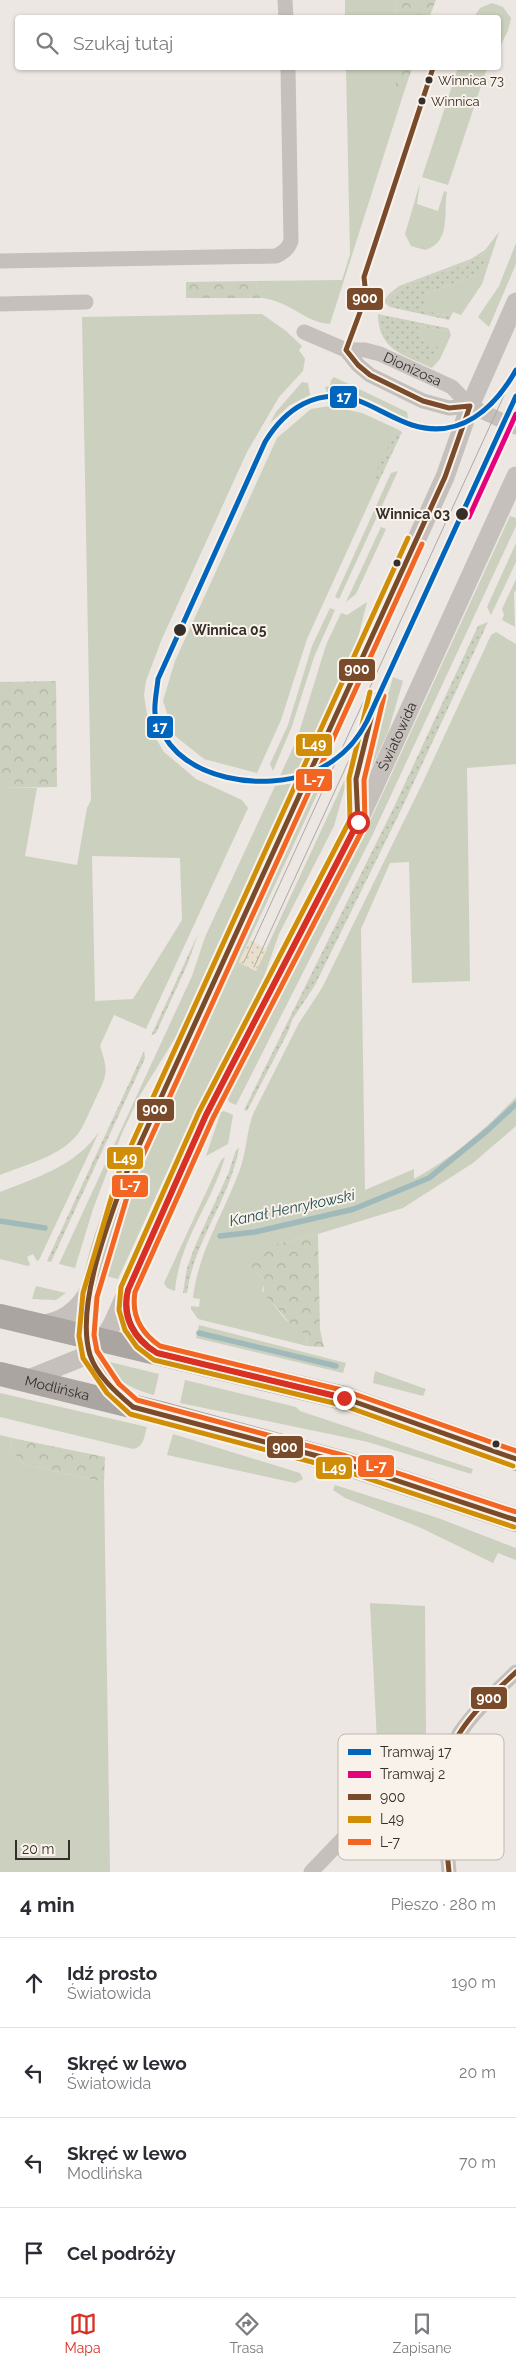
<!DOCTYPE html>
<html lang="pl">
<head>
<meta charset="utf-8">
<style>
  :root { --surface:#fff; --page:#f7f7f7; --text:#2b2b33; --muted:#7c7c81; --line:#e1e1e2; --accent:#d93025 }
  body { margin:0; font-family:Raleway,sans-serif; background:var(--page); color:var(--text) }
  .scale { position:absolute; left:15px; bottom:12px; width:55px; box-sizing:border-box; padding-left:5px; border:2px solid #362e2a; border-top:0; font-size:14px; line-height:18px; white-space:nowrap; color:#362e2a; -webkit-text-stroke:4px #f8f2ea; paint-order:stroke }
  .stop { position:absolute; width:15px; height:15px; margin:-11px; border:4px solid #d93025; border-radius:50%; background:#fff }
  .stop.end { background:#d93025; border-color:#fff; box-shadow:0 1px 5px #0008 }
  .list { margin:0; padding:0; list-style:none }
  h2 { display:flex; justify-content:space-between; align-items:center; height:65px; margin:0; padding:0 20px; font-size:21px }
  h2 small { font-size:16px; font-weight:400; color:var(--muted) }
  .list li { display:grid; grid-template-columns:32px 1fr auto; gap:15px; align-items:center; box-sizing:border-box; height:90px; padding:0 20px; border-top:1px solid var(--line) }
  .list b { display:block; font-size:19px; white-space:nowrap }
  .list p { margin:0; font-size:16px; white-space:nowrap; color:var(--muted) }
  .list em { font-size:16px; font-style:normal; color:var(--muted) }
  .icon { flex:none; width:28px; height:28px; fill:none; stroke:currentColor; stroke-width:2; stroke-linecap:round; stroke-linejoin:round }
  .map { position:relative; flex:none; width:516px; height:1872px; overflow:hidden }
  .search { position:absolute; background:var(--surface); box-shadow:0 1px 4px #0004; left:15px; right:15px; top:15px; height:55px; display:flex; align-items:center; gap:12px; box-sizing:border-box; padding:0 18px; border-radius:5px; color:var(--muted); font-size:19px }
  .sheet { height:425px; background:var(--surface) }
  nav { display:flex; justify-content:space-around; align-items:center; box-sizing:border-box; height:70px; border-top:1px solid var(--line); background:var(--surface); font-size:14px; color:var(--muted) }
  nav a { display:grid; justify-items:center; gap:2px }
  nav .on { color:var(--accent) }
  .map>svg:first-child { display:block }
  .grass { fill:#ccd0be; fill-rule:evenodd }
  .forest { fill:url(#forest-crowns) }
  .sand { fill:url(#sand-dots) }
  .garden { fill:url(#garden-dots) }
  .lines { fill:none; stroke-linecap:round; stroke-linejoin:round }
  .stream { stroke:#a0babb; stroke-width:5.5 }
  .minor { stroke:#c5c0bc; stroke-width:15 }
  .tertiary { stroke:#c5c0bc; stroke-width:19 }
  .primary { stroke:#aaa5a1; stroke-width:24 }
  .tram { stroke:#ada9a6; stroke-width:1 }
  .bus-1-casing { stroke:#f8f2ea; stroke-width:9 }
  .bus-2-casing { stroke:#f8f2ea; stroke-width:9 }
  .bus-3-casing { stroke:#f8f2ea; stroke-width:9 }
  .bus-1 { stroke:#7a4b2a; stroke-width:5 }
  .bus-2 { stroke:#d08e08; stroke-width:5 }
  .bus-3 { stroke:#f26522; stroke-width:5 }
  .tram-1-casing { stroke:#f8f2ea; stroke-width:9 }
  .tram-2-casing { stroke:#f8f2ea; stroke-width:9 }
  .tram-1 { stroke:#0065bd; stroke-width:5 }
  .tram-2 { stroke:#e5007d; stroke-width:5 }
  .route { stroke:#d93025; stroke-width:6 }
  .bus-dot { fill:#362e2a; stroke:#f8f2ea; stroke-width:2 }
  .labels { text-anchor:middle; stroke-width:4; stroke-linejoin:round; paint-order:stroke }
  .bus-label { font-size:13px; fill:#362e2a; stroke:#f8f2ea; text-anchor:start }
  .street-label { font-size:14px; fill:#362e2a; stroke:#f8f2ea }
  .stop-label { font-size:14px; font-weight:bold; fill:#362e2a; stroke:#f8f2ea; text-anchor:end }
  .water-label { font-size:15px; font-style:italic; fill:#244d53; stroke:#f8f2ea }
  .key { fill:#f8f2ea; stroke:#beb7b0; stroke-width:1 }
  .key-label { font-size:14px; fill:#362e2a }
  .line-badge { stroke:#f8f2ea; stroke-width:2 }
  .badge-label { font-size:14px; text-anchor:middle; font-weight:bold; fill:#fff }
</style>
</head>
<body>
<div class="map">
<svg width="516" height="1872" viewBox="0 0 516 1872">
  <defs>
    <pattern id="forest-crowns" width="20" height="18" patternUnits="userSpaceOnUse" patternTransform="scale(1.25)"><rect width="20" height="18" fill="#ccd0be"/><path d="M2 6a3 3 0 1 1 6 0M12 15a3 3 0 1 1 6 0" fill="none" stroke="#b0b3a3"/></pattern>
    <pattern id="sand-dots" width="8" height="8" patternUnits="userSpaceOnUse" patternTransform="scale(1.25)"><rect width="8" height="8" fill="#e9e0cb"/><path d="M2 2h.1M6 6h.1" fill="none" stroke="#c8c0ae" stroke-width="1.8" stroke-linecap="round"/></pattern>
    <pattern id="garden-dots" width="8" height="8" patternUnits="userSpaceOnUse" patternTransform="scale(1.25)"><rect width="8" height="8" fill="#ccd0be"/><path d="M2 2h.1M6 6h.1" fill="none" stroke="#b0b3a3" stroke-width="1.8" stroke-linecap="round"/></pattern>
  </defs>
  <rect width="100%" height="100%" fill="#ece7e2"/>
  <g class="grass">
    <polygon points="345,0 395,0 396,17 345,17"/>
    <polygon points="492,3 503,7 511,18 508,31 499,48 498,18 474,17 480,8"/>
    <path d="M346 68H396V94L404 92 330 324C306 323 290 301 262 298L255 281 342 280 350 254Z"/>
    <polygon points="458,68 487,68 448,185 422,177"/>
    <path d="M420 183 417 204 438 211 444 191 447 192C443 212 452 242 425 250L411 246 405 234Z"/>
    <path d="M499 232 482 284 461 315 453 312 451 316 420 310 428 293 475 275 489 250C481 255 474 261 466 264 441 275 402 280 385 303L383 302 389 294 399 286 471 259 485 250Z"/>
    <polygon points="516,243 516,264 489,327 478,317 499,286"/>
    <path d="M262 314 286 331 302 346 299 350 305 359 303 371 279 397 247 452 161 641 146 681 144 695 149 727 164 752 196 779 242 800 248 808 146 1029 114 1015 100 1046C109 1073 107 1074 95 1100 90 1110 86 1121 80 1131 63 1156 27 1164 0 1175V788H37L25 856 77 865 87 808 91 800 82 317ZM92 856 180 858 182 920 133 999 95 1001Z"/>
    <path d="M378 314 382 315C375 343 410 353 429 363L437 347 423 340 418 326 446 331 447 328 449 329 451 335 440 359 432 368C404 355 378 350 378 314Z"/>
    <path d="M334 377 407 412 408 419C383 407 355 389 327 392L325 387 330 386 331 380Z"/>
    <polygon points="302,382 308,383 310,395 290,405 270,423 276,412"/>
    <polygon points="330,406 362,413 397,429 374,478 379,481 307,639 281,720 257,773 204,759 174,735 163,701 175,661 277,438 311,409"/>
    <polygon points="398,471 339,599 335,597 391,473"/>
    <polygon points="510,516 516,518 516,526 372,836 236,1105 229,1102 228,1098 365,832"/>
    <polygon points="381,527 386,529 356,594 346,602"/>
    <polygon points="516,543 516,562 491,615 487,607"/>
    <polygon points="516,579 516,591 514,592 515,627 502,620 504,615 502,609"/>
    <polygon points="367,602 356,646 298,772 280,776 297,739 326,645 341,613 347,615"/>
    <polygon points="330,608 335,610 314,657 292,726 273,771 270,764 288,725 312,646"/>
    <path d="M496 632 516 644V764L467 768 470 981 412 983 409 862 390 863 361 929 365 1190 414 1169V1179C451 1159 487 1128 516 1097V1126L473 1163 403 1208 318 1234 276 1244H265L257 1273 263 1278 264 1284 262 1290 285 1319 306 1335 307 1346 198 1319 191 1309V1306L199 1307 200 1299 193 1298C198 1252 223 1215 239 1172 247 1152 246 1131 254 1112L299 1023 322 988 423 782 491 635Z"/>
    <polygon points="393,677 403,681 388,732 369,773 366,772"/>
    <polygon points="351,766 334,826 279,934 260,988 184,1135 118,1279 106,1276 138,1176 321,773 324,771 326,775 239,962 256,971"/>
    <polygon points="293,783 180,1030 140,1095 122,1133 93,1209 75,1268 59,1264 192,976 205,937 275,786"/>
    <polygon points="224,1111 233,1115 228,1144 206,1156 221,1112"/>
    <path d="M99 1132 39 1260 37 1261 33 1254 27 1257 30 1265 28 1266 0 1259V1192C38 1177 75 1166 99 1132Z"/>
    <path d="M225 1157C212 1203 179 1241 175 1291L167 1288 164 1283 221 1160Z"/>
    <polygon points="36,1286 66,1293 56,1300 32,1299"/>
    <polygon points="199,1325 346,1363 343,1373 196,1338"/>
    <path d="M106 1361 159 1374 154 1395C133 1390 120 1382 106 1366Z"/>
    <polygon points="375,1371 426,1389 423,1396 373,1383"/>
    <polygon points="185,1380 296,1407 300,1411 473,1469 471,1474 368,1442 180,1403"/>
    <path d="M0 1393 147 1427C144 1437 144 1447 133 1449L0 1417Z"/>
    <polygon points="173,1434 300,1473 303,1479 295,1483 167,1455"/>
    <polygon points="0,1435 12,1438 11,1450 24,1464 104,1482 110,1872 0,1872"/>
    <polygon points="335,1485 438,1518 516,1548 516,1560 498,1553 493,1563 419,1527 345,1498 333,1490"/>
    <polygon points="370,1603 425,1606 426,1733 379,1781"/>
  </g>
  <g class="forest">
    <polygon points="395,0 436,0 429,18 396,17"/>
    <polygon points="396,68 412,68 404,92 396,95"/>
    <polygon points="255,281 262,298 186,298 186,282"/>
    <polygon points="56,681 57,787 0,788 0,682"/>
    <path d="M318 1234 320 1330 324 1347 307 1346 306 1335C284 1322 282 1310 264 1295L263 1278 250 1266 252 1259 265 1244H276Z"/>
    <polygon points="12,1438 105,1457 104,1482 24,1464 11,1450"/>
  </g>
  <polygon class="sand" points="250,940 267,949 256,971 239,963"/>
  <g class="garden">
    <path d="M490 249 482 267 475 275 428 293 421 310 451 316 449 320 390 307 385 303C402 280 441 275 466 264 475 260 482 255 490 249Z"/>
    <path d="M382 315 447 328 446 331 418 326 423 340 438 347 429 364C410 355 374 344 382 315Z"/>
    <polygon points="397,429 402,432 379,481 373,478"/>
    <polygon points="488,622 401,810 315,985 292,1020 288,1032 247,1111 244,1110 394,807 478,626"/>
    <polygon points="198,934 188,963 156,1033 151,1036"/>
    <polygon points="144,1051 145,1058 51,1262 47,1261"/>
    <path d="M239 1148C230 1199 194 1241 187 1293H183L187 1268 195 1246 228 1174 236 1150Z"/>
  </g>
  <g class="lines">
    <g class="stream">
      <polyline points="0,1221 45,1228"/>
      <polyline points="220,1236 255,1232 354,1209 429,1178 488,1130 516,1104"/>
      <polyline points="199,1333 336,1366"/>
    </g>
    <g class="minor">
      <polyline points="285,0 286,18"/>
      <path d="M0 261 276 256C284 252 288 249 291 241L288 68"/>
      <polyline points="0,304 86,302"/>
      <path id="s1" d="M304 332 346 350H365L380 354 452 387 470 406 516 427"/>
      <polyline points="346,350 358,365 370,375 423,401 449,408 470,406"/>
      <polyline points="311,1872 380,1800 413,1790 444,1790"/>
      <path d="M449 1872C446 1829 434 1773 459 1734 474 1711 497 1691 516 1672"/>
    </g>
    <g class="tertiary">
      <path d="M126 1296C123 1319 135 1340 155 1352"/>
      <path d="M37 1324C61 1325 80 1309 90 1289"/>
      <path id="s2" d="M26 1380 90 1354 103 1340 113 1323 206 1115 358 822 516 476"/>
      <path d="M132 1406C111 1387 87 1366 86 1335 86 1263 126 1176 155 1111 180 1055 206 999 232 943 304 788 374 632 445 477L470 406 516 302"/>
    </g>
    <g class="primary">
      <polyline points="0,1316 344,1398 516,1459"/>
      <path id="s3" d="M0 1374 168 1415 344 1463 516 1520"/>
    </g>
    <g class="tram">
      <polyline points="244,962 512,378"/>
      <polyline points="254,967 367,721"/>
    </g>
    <g class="bus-1-casing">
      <g id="bus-1">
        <path d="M433 68 364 277 366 296 346 350 358 365 370 375 423 401 449 408 470 406 445 477 126 1174C109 1221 75 1305 90 1355 97 1376 117 1393 133 1407L344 1463 516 1520"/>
        <path d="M377 694 356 779 358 822 206 1115 128 1290C123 1318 134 1337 157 1353L344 1398 516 1459"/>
        <path d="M449 1872C445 1827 434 1775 459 1734 474 1710 496 1691 516 1672"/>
      </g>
    </g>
    <g class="bus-2-casing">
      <g id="bus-2">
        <polyline points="408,538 119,1172 83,1293 79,1336 83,1358 107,1393 130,1414 342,1470 514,1527"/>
        <polyline points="370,692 349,778 350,820 199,1112 121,1287 119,1310 125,1330 137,1347 154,1360 342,1405 513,1466"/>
      </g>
    </g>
    <g class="bus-3-casing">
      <g id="bus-3">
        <polyline points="422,544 133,1177 97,1297 94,1335 97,1351 119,1384 137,1400 346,1456 516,1512"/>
        <path d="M384 696 364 780 365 825 213 1118 135 1292C131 1316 141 1333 160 1346L346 1391 516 1451"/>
      </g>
    </g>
    <use href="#bus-1" class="bus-1"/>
    <use href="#bus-2" class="bus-2"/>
    <use href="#bus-3" class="bus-3"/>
    <g class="tram-1-casing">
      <path id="tram-1" d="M516 370C494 409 460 440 412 425 393 419 376 407 357 400 317 387 285 409 265 442L158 679C157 690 154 703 155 713 155 718 159 723 160 727 181 781 265 792 313 772 338 761 355 745 367 721L516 396"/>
    </g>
    <g class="tram-2-casing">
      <polyline id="tram-2" points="469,517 516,414"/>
    </g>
    <use href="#tram-1" class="tram-1"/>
    <use href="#tram-2" class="tram-2"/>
  </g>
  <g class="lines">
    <path class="route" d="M344 1398 157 1353C134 1340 121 1317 128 1290L206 1115 358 822"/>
  </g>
  <g class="bus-dot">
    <circle cx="429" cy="80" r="4.5"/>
    <circle cx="422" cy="101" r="4.5"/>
    <circle cx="462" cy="514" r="7"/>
    <circle cx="397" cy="563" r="4.5"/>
    <circle cx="180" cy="630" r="7"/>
    <circle cx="496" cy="1444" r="4.5"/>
  </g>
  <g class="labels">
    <g class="bus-label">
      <text x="438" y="85">Winnica 73</text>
      <text x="431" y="106">Winnica</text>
    </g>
    <g class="street-label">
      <text dy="5" stroke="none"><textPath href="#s1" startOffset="116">Dionizosa</textPath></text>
      <text dy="5" stroke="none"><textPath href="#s2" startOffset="760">Światowida</textPath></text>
      <text dy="5" stroke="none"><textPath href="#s3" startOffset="59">Modlińska</textPath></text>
    </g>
    <g class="stop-label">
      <text x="450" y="519">Winnica 03</text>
      <text x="192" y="635" text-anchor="start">Winnica 05</text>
    </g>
    <g class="water-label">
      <text transform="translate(292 1208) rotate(-12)" y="5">Kanał Henrykowski</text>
    </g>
  </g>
  <rect x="338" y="1734" width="166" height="126" rx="8" class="key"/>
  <rect x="348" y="1749" width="23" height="6" fill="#0065bd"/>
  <rect x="348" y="1771" width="23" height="7" fill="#e5007d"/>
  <rect x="348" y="1794" width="23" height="6" fill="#7a4b2a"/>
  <rect x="348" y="1816" width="23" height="7" fill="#d08e08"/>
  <rect x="348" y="1839" width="23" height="6" fill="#f26522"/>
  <g class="key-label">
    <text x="380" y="1757">Tramwaj 17</text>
    <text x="380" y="1779">Tramwaj 2</text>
    <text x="380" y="1802">900</text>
    <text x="380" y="1824">L49</text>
    <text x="380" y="1847">L-7</text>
  </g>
  <g class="line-badge">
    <rect x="346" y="287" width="38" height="24" rx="5" fill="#7a4b2a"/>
    <rect x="329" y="385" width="29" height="24" rx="5" fill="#0065bd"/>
    <rect x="338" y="658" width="38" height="24" rx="5" fill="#7a4b2a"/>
    <rect x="146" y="715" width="28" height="24" rx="5" fill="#0065bd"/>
    <rect x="295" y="733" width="38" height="24" rx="5" fill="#d08e08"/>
    <rect x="295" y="768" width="38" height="24" rx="5" fill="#f26522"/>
    <rect x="136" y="1098" width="39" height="24" rx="5" fill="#7a4b2a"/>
    <rect x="106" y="1146" width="38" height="24" rx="5" fill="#d08e08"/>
    <rect x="111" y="1174" width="38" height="24" rx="5" fill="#f26522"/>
    <rect x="266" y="1435" width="38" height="24" rx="5" fill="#7a4b2a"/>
    <rect x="357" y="1454" width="38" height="24" rx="5" fill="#f26522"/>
    <rect x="315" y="1456" width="38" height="24" rx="5" fill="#d08e08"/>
    <rect x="470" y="1686" width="38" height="24" rx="5" fill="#7a4b2a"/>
  </g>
  <g class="badge-label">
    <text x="365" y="303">900</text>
    <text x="344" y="402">17</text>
    <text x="357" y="674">900</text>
    <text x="160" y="732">17</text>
    <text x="314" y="749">L49</text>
    <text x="314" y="785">L-7</text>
    <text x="155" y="1114">900</text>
    <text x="125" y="1163">L49</text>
    <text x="130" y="1190">L-7</text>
    <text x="285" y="1452">900</text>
    <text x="376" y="1471">L-7</text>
    <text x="334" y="1473">L49</text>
    <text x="489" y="1703">900</text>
  </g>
</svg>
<div class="scale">20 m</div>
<div class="stop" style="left:358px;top:822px"></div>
<div class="stop end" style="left:344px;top:1398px"></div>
<div class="search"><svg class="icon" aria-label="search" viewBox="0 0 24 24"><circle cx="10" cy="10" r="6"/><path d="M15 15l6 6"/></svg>Szukaj tutaj</div>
</div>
<section class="sheet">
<h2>4 min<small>Pieszo · 280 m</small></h2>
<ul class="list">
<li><svg class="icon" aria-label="ahead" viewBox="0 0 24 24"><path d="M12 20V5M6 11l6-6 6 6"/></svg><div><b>Idź prosto</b><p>Światowida</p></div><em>190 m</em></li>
<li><svg class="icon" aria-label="left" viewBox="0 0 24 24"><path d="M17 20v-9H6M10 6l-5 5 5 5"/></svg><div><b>Skręć w lewo</b><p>Światowida</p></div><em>20 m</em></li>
<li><svg class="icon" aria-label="left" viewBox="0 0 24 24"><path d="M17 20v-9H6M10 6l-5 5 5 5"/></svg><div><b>Skręć w lewo</b><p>Modlińska</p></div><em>70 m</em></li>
<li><svg class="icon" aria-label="arrive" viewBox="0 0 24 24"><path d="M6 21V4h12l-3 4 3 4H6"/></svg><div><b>Cel podróży</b></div></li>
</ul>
</section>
<nav>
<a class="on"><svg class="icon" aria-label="map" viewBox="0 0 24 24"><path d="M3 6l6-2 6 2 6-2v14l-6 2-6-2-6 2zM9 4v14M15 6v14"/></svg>Mapa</a>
<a><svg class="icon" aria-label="directions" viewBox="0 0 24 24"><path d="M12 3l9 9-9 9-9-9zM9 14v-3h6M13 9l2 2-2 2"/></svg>Trasa</a>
<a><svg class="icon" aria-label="saved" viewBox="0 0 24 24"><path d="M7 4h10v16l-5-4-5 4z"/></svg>Zapisane</a>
</nav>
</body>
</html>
